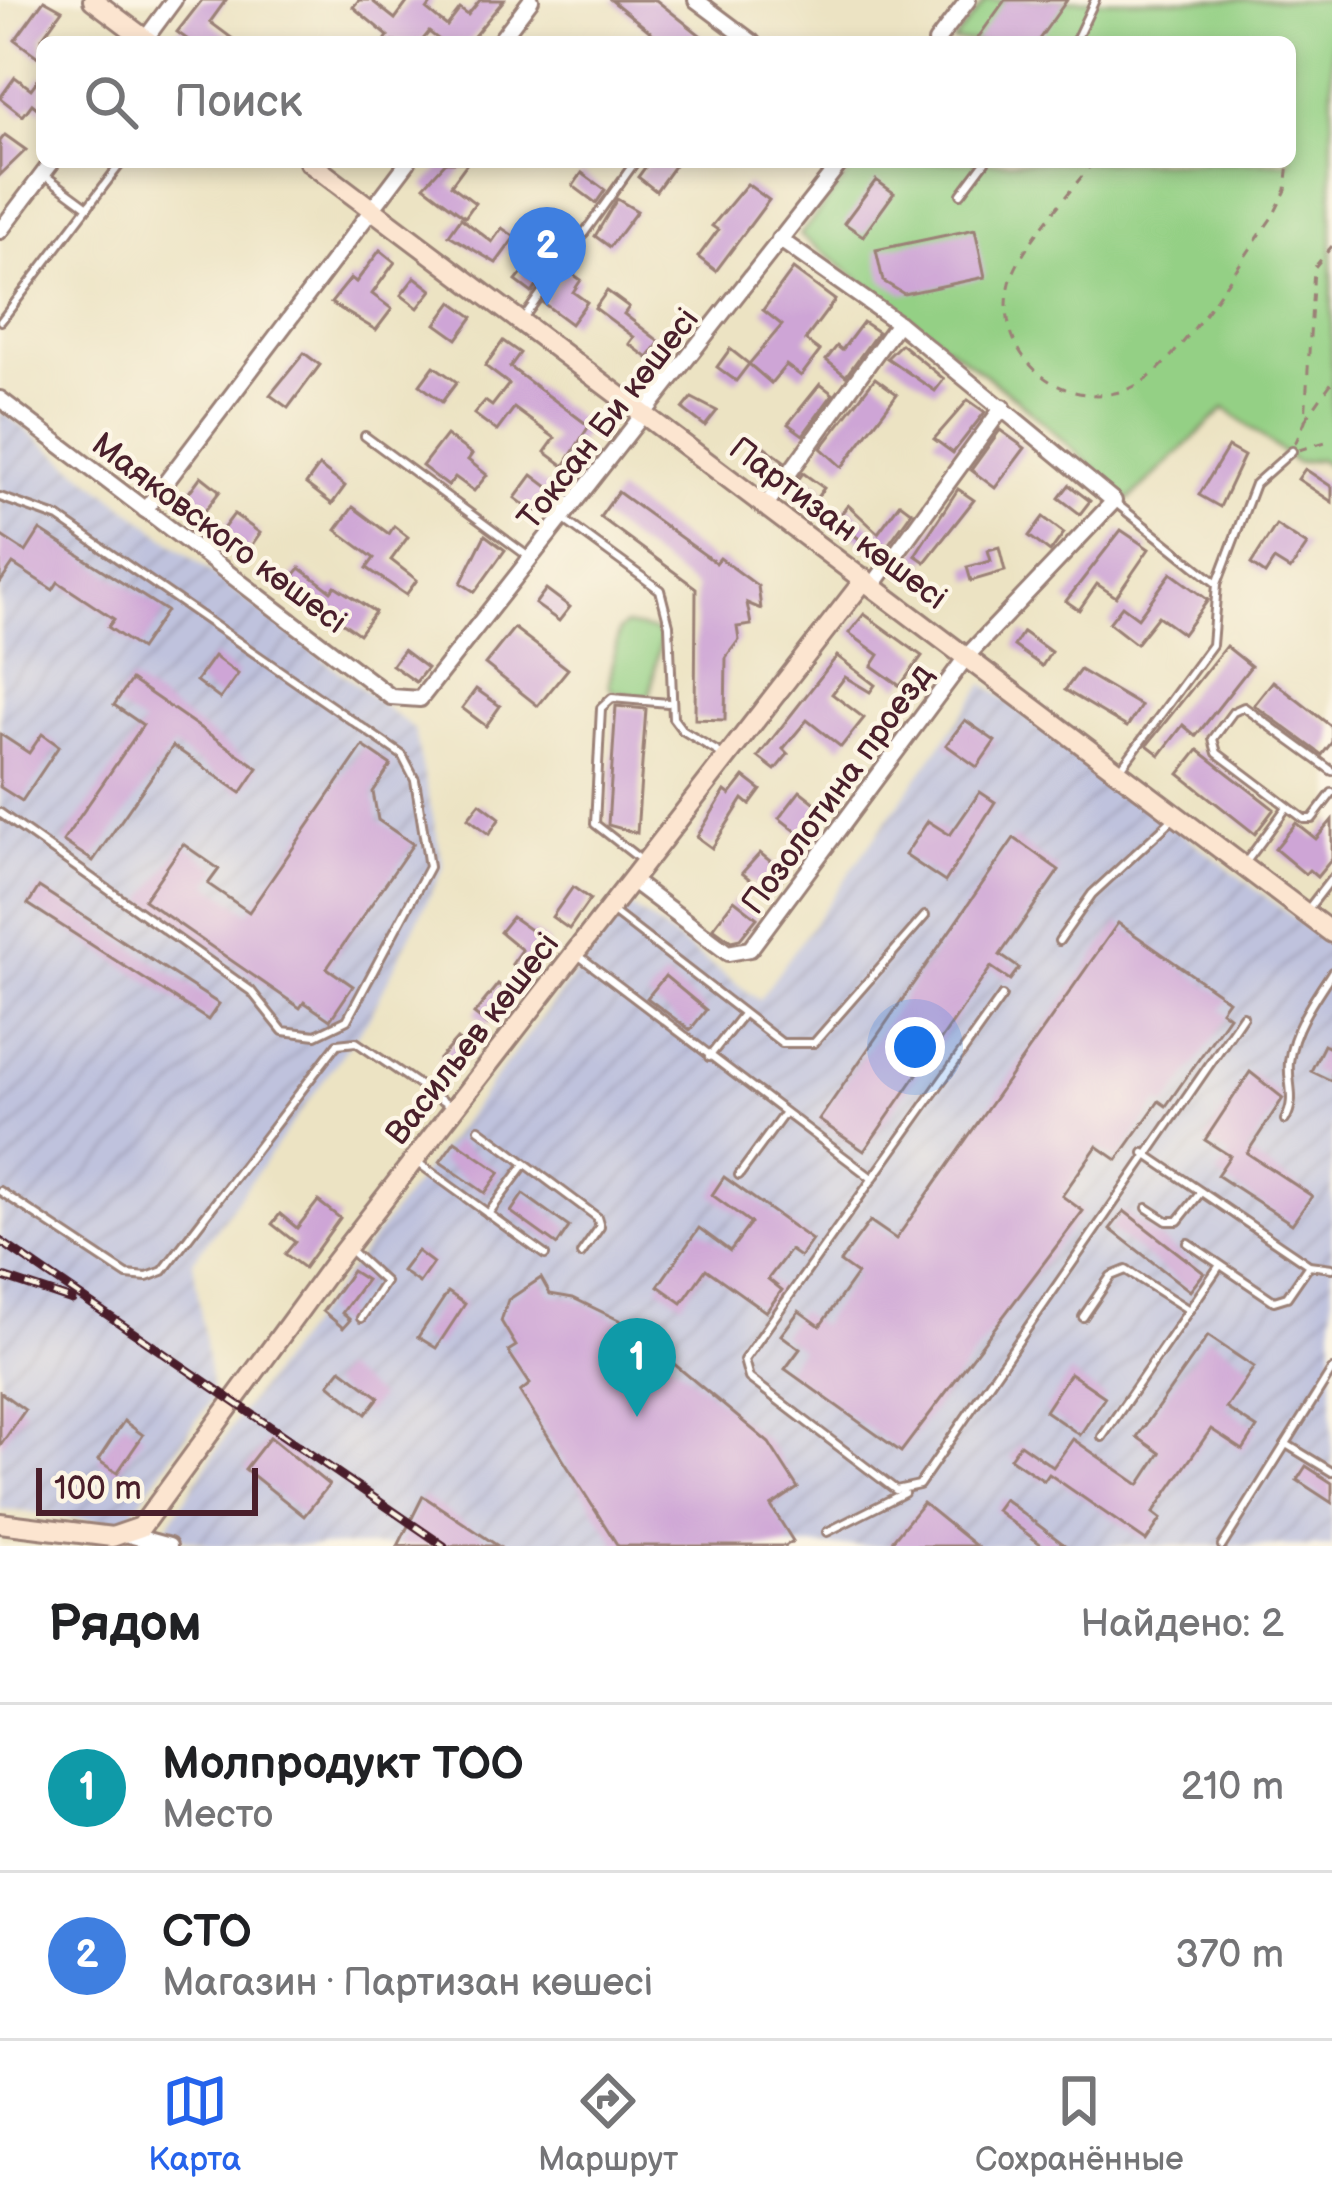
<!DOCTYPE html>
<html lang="ru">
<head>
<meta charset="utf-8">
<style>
  :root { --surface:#fff; --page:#f2f2f2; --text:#202124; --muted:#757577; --line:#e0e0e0; --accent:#2563eb }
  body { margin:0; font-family:"Balsamiq Sans",sans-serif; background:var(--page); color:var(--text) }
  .scale { position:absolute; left:36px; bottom:30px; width:222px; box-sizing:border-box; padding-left:12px; border:6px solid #4a1f2b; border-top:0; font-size:33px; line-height:42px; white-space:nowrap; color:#4a1f2b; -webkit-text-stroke:9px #fcf5e5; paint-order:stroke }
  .you { position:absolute; left:915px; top:1047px; width:42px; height:42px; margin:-30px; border:9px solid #fff; border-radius:50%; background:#1a73e8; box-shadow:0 0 0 18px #1a73e833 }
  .badge { display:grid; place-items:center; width:78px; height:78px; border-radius:50%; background:var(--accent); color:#fff; font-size:39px; font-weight:700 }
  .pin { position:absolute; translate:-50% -99px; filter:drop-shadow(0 3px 6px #0008) }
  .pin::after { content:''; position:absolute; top:63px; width:42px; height:36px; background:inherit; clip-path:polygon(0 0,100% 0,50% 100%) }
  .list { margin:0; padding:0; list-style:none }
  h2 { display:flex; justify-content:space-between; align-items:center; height:156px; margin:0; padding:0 48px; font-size:51px }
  h2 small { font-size:39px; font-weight:400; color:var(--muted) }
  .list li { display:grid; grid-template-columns:78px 1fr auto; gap:36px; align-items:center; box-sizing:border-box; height:168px; padding:0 48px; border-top:3px solid var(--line) }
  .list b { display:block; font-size:45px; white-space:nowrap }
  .list p { margin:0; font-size:39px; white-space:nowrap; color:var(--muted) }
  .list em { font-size:39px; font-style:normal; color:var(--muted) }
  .icon { flex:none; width:66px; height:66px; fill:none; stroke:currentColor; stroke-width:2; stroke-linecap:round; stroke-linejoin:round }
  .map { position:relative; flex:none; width:1332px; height:1546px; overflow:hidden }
  .search { position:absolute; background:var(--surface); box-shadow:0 6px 18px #0003; left:36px; right:36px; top:36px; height:132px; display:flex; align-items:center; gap:30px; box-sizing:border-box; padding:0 42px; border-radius:18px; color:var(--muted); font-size:45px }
  .sheet { height:492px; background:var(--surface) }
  nav { display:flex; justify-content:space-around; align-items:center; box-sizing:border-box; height:168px; border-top:3px solid var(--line); background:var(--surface); font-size:33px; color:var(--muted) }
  nav a { display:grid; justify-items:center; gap:6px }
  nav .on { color:var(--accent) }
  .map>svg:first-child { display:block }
  .industrial { fill:url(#industrial-furrows) }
  .park { fill:#94d085; stroke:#6f7858; stroke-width:3 }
  .building { fill:#cea5d6 }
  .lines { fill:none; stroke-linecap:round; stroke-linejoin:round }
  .lane-casing { stroke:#9b8177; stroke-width:12 }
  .street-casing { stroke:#9b8177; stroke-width:20 }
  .secondary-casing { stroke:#9b8177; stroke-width:24 }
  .path { stroke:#9b8177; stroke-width:3; stroke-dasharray:9 9; stroke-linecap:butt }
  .lane { stroke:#fff; stroke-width:6 }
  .street { stroke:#fff; stroke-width:14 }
  .secondary { stroke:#fce5d0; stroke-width:18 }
  .rail-casing { stroke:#4a1f2b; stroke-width:9 }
  .rail { stroke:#fcf5e5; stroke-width:4.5; stroke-dasharray:14; stroke-linecap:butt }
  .labels { text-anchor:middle; stroke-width:9; stroke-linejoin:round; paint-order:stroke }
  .street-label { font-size:33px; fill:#4a1f2b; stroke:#fcf5e5 }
</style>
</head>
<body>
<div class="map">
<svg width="1332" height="1546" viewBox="0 0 1332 1546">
  <defs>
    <pattern id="industrial-furrows" width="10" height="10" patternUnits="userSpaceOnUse" patternTransform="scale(3)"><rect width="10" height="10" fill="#bfc2dd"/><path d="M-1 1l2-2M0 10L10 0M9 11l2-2" fill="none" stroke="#a6a6be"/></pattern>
  </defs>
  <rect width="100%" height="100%" fill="#fcf5e5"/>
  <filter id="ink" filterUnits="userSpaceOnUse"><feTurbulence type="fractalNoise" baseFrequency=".00833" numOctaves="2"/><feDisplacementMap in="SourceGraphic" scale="24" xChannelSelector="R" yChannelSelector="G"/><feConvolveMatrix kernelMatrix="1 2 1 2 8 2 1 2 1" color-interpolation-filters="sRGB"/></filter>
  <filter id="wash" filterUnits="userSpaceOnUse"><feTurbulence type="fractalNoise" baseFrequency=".004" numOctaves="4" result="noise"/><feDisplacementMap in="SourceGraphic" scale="48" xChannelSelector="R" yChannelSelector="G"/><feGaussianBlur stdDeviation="2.7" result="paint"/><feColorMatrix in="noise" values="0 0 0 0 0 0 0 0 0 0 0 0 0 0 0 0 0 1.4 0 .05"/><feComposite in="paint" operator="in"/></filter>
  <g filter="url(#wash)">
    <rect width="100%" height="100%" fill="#ece3c3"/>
    <g class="industrial">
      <polygon points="0,410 414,729 444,867 370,1016 193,1261 213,1397 124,1524 0,1509"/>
      <polygon points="984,684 1332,947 1332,1546 213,1546 163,1533 242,1411 628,904 759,1000"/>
    </g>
    <g class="park">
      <polygon points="986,0 1332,0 1332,468 1319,459 1296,463 1225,408 1129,500 1017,399 800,235 858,162 1290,162 1290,42 953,42"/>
      <polygon points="626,625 657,631 661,637 650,694 645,698 612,691 609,684 619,630"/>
    </g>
    <g id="blocks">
      <g class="building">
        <polygon points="44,0 62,10 42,38 42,60 15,40"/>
        <polygon points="202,0 226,0 210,22 237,42 191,42 177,32"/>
        <polygon points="359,0 371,0 395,19 409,0 434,0 427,10 447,26 460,9 468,15 480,0 504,0 469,42 442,42 429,32 421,42 384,42 388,36 353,7"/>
        <polygon points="611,0 656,0 709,42 663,42"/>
        <polygon points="1005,0 1067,0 1037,42 975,42"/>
        <polygon points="42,74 42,112 32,104 23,116 0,98 15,77 31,89"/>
        <polygon points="5,135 26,150 0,175 0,141"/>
        <polygon points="446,162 468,162 451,185 475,203 465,217 424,186"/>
        <polygon points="649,162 677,162 656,191 638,177"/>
        <polygon points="582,173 605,190 596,203 573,186"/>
        <polygon points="876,180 894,193 863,236 844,223"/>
        <polygon points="747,184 769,200 716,271 698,257 718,230 712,226"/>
        <polygon points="617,199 637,211 610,247 595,236"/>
        <polygon points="461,218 492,242 502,228 515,237 496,263 449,235"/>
        <polygon points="975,229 985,277 904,294 883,281 876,250"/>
        <polygon points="380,250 395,262 372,294 392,309 376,330 331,303 351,278 356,282"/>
        <polygon points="532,261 547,272 532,293 516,281"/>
        <polygon points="793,269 835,300 805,340 820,351 801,376 786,365 771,383 749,364 782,325 763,310"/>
        <polygon points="567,270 581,280 573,292 587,302 571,324 543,303"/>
        <polygon points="415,277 432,290 418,308 401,295"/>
        <polygon points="607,291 629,307 624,314 660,342 648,358 629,344 634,337 595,308"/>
        <polygon points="452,302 473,317 457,339 436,324"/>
        <polygon points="863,322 878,332 846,376 826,360 837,346 842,350"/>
        <polygon points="503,341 520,353 510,367 589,426 564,466 545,452 555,438 514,408 497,431 474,414 485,401 492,406 509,384 485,366"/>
        <polygon points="901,344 944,379 935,391 887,358"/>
        <polygon points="730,349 749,364 736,381 717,367"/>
        <polygon points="304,353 320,365 288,408 270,395"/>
        <polygon points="434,366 457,382 442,402 420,385"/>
        <polygon points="875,378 897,394 842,467 821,448"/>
        <polygon points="820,384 833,394 803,435 788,424"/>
        <polygon points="692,398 717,411 705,426 683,409"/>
        <polygon points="968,400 985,412 953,453 934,439"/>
        <polygon points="1000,430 1025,448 995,488 971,470"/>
        <polygon points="446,435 472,454 468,460 487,475 474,491 455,477 448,486 422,466"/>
        <polygon points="758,442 784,461 774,475 748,456"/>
        <polygon points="1228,447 1244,456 1220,507 1199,495"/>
        <polygon points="319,466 345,486 332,504 306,484"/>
        <polygon points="1305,469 1332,487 1332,502 1298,479"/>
        <polygon points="803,473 824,488 812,504 792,489"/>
        <polygon points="532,475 552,490 535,513 515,498"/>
        <polygon points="201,476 220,491 201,516 182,502"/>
        <polygon points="1069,485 1090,501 1080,514 1059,498"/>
        <polygon points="958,489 974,500 925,562 915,555"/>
        <polygon points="618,492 716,563 720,558 758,586 761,609 747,603 751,625 737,627 739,640 726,657 725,720 695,719 696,588 600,517"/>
        <polygon points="900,503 912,512 880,556 836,520 848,505 878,533"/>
        <polygon points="353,507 389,534 394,526 408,537 391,560 417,580 406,595 367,568 374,558 336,530"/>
        <polygon points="234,514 260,533 246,553 220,533"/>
        <polygon points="1043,517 1064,533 1050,552 1029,536"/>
        <polygon points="1276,525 1307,545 1290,570 1274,560 1265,574 1251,564"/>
        <polygon points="40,530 166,611 140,649 108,627 114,619 58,582 53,590 13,564 0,583 0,535 26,552"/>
        <polygon points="1121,530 1149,549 1116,597 1097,584 1079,610 1066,601"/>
        <polygon points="485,535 505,550 475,592 461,583"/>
        <polygon points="999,547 1005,571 971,581 967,567 991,561 988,550"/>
        <polygon points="300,568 331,591 335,586 375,612 359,634 287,584"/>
        <polygon points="1171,573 1208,600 1183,634 1158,616 1136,644 1109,623 1122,606 1138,618"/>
        <polygon points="546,589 570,607 559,621 535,604"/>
        <polygon points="864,614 922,656 900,686 872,666 879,655 849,633"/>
        <polygon points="514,628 568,669 538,706 485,664"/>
        <polygon points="1023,632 1051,652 1042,666 1014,646"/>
        <polygon points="1226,646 1251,666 1196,736 1183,725 1160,755 1147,745"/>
        <polygon points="403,650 427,668 416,682 392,665"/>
        <polygon points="214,656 238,674 220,699 196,681"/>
        <polygon points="837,656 875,685 870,692 845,677 832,694 864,718 841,747 807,720 783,749 788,754 775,770 758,757"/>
        <polygon points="1080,670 1141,706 1127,727 1065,690"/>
        <polygon points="131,680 258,768 241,793 173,746 93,861 63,841 143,725 114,705"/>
        <polygon points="1273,681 1332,727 1332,742 1322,755 1254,705"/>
        <polygon points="476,689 500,706 486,726 462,708"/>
        <polygon points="616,706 646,709 637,833 608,825"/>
        <polygon points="965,720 995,741 977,767 946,745"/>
        <polygon points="0,734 29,753 42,734 59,746 22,801 0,787"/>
        <polygon points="363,746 391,765 373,792 378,820 413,844 327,968 353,986 330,1020 304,1002 300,1008 144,900 183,844 219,869 208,884 249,912"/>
        <polygon points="1198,750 1274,809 1255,834 1179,774"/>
        <polygon points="744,777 761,790 750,805 743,799 712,848 697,837 725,791 730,795"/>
        <polygon points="800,791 827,812 806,839 779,818"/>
        <polygon points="980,792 995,802 945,882 905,855 928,821 950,835"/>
        <polygon points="480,803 500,818 489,834 468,818"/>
        <polygon points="1332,820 1332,859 1317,877 1309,870 1305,874 1275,849 1296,823 1316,839"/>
        <polygon points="1014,838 1059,870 1000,955 1019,968 1010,980 991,967 864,1151 819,1120"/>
        <polygon points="760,853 786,874 769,895 742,873"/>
        <polygon points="39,887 219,1004 208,1020 28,904"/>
        <polygon points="573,887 590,899 569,929 552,917"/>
        <polygon points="734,900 757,918 740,939 731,941 713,928"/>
        <polygon points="512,917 549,943 527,974 512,964 522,950 500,932"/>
        <polygon points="1118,923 1228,1000 1221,1010 1229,1016 1166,1106 1159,1101 1117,1160 1097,1146 1062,1196 1083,1211 901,1452 785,1369 800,1349 781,1335 799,1311 820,1326 857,1274 840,1262 870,1221 896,1239"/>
        <polygon points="665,976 706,1010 690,1030 647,998"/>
        <polygon points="498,984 511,995 488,1025 474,1014"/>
        <polygon points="457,1039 470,1051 453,1071 439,1059"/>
        <polygon points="1324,1045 1332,1049 1332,1081 1311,1071"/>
        <polygon points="1250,1072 1283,1098 1247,1153 1312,1196 1292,1224 1217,1175 1230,1156 1205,1140"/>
        <polygon points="455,1141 500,1172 485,1193 440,1162"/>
        <polygon points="724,1177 812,1240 800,1257 790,1250 768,1279 782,1290 766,1312 706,1269 682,1303 658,1286 699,1228 730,1251 751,1223 712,1195"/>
        <polygon points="523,1194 569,1227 557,1245 511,1212"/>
        <polygon points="318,1201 340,1218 304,1268 285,1254 295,1242 272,1224 280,1214 297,1228"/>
        <polygon points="1124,1211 1204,1273 1190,1291 1110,1229"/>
        <polygon points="417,1251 433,1263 419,1283 402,1271"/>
        <polygon points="352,1271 366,1280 342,1313 350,1320 343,1328 323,1311"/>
        <polygon points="541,1278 550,1294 573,1298 625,1323 769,1443 798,1488 771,1506 793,1541 785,1546 618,1546 520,1392 530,1384 508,1351 516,1346 501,1321 508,1300"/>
        <polygon points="448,1292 465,1304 436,1348 418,1337"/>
        <polygon points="1208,1336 1254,1367 1226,1408 1257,1428 1243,1450 1211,1429 1153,1513 1161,1519 1146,1541 1049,1474 1044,1481 1010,1458 1020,1444 1053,1467 1073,1439 1139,1485 1160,1453 1137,1437"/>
        <polygon points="341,1369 379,1397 366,1414 329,1384"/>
        <polygon points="1070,1373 1105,1397 1080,1435 1045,1411"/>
        <polygon points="0,1392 25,1410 0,1446"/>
        <polygon points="124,1421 143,1435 117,1473 98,1460"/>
        <polygon points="270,1437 329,1485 304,1516 245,1469"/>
        <polygon points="1306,1466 1332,1483 1332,1503 1297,1480"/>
        <polygon points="423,1496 498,1546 398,1546"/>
        <polygon points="1004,1499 1066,1546 1043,1546 996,1510"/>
        <polygon points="923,1503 976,1546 888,1546"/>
      </g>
    </g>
  </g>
  <g filter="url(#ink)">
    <use href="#blocks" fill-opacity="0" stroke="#9b8177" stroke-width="3"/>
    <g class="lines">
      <g class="lane-casing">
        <g id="lane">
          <polyline points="1075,42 1095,0"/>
          <polyline points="46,176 88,207"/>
          <polyline points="961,194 985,162"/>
          <polyline points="522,320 635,162"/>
          <polyline points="1,321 122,162"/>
          <polyline points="365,436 529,557"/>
          <polyline points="0,497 59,518 402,755 415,780 429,867 347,1020 316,1035 283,1031 251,991 0,813"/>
          <polyline points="1117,504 1217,584 1212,645 1119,771"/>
          <polyline points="563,519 660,590 669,625 673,718 682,730 723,755"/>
          <polyline points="1217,584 1255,484 1292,451"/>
          <polyline points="1332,771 1244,707 1233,712 1213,739 1217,753 1304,819 1312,819 1332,793"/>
          <polyline points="641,860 595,824 601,708 612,698 668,703"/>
          <polyline points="1246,862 1287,807"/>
          <polyline points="1308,909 1332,878"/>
          <polyline points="612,911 782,1043 814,1043 925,916"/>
          <polyline points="1059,941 1092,894 1174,818"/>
          <polyline points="578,955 873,1179"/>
          <polyline points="1002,996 744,1360 749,1378 896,1490 919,1485 1243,1016"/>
          <polyline points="709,1057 743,1014"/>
          <path d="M1285 1120C1297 1099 1287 1084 1289 1062 1293 1029 1314 999 1332 972"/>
          <polyline points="479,1129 597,1217 600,1227 581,1254"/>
          <polyline points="1144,1153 1309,1265 1332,1268"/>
          <polyline points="417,1162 545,1255"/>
          <polyline points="739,1175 783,1115"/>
          <polyline points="0,1191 127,1275 147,1277 163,1271 337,1044 356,1042 451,1107"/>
          <polyline points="1147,1208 1167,1221 1178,1221 1201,1192"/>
          <polyline points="488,1214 525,1164"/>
          <polyline points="1188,1243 1274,1301 1287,1297 1309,1265"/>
          <polyline points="349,1249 385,1282 361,1318"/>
          <polyline points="1083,1317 1111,1276 1126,1270 1189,1310"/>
          <polyline points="1102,1437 1220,1265"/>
          <polyline points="1286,1444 1332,1472"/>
          <polyline points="827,1532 904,1493"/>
          <polyline points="1222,1546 1332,1370"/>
        </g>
      </g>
      <g class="street-casing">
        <g id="street">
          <polyline points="696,0 752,42"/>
          <polyline points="143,42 174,0"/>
          <polyline points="499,42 531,0"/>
          <polyline points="936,42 968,0"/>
          <polyline points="0,231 52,162"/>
          <polyline points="0,399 391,697 420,699 841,162"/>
          <polyline points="766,505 898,323"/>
          <polyline points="145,510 408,162"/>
          <polyline points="873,585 1003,407"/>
          <polyline points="631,880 728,953 750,949 967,656 1114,501 898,323 779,239"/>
          <polyline points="129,1535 169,1546"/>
        </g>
      </g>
      <g class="secondary-casing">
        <g id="secondary">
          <polyline points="93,0 149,42"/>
          <polyline points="309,162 1332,933"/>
          <polyline points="0,1523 112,1537 141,1527 331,1267 865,579"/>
        </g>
      </g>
      <g class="path">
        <path d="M1093 162C1070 193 1019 248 1010 283 990 360 1075 423 1142 382 1182 358 1243 257 1273 216L1286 190 1289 162"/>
        <polyline points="1305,420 1332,382"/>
        <polyline points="1295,444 1305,421 1314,268 1332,246"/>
        <polyline points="1299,450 1332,440"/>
      </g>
      <use href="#lane" class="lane"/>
      <use href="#street" class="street"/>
      <use href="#secondary" class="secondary"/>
      <g class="rail-casing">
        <g id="rail">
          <polyline points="0,1241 444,1546"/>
          <polyline points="0,1276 72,1300"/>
        </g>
      </g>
      <use href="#rail" class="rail"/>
    </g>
  </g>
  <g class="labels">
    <g class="street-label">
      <text transform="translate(607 418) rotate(-52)" y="12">Токсан Би көшесі</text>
      <text transform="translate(839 522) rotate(37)" y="12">Партизан көшесі</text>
      <text transform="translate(220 532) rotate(37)" y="12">Маяковского көшесі</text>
      <text transform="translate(836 788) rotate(-54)" y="12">Позолотина проезд</text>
      <text transform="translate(471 1038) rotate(-52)" y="12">Васильев көшесі</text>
    </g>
  </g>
</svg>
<div class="scale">100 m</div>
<div class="you"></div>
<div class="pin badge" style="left:637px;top:1417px;background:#0f9aa8">1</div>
<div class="pin badge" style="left:547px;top:306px;background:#3f7fe0">2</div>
<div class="search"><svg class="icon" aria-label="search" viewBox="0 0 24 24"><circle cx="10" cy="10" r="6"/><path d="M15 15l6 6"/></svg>Поиск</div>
</div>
<section class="sheet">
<h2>Рядом<small>Найдено: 2</small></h2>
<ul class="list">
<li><span class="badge" style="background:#0f9aa8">1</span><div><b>Молпродукт ТОО</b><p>Место</p></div><em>210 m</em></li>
<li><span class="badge" style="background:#3f7fe0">2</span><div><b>СТО</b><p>Магазин · Партизан көшесі</p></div><em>370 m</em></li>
</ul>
</section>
<nav>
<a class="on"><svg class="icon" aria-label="map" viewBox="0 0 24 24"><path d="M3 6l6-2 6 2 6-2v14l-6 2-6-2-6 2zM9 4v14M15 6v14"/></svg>Карта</a>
<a><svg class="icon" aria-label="directions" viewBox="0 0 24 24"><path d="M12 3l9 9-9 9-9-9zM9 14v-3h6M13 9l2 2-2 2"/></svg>Маршрут</a>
<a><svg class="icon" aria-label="saved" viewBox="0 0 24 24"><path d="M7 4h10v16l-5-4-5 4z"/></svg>Сохранённые</a>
</nav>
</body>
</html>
